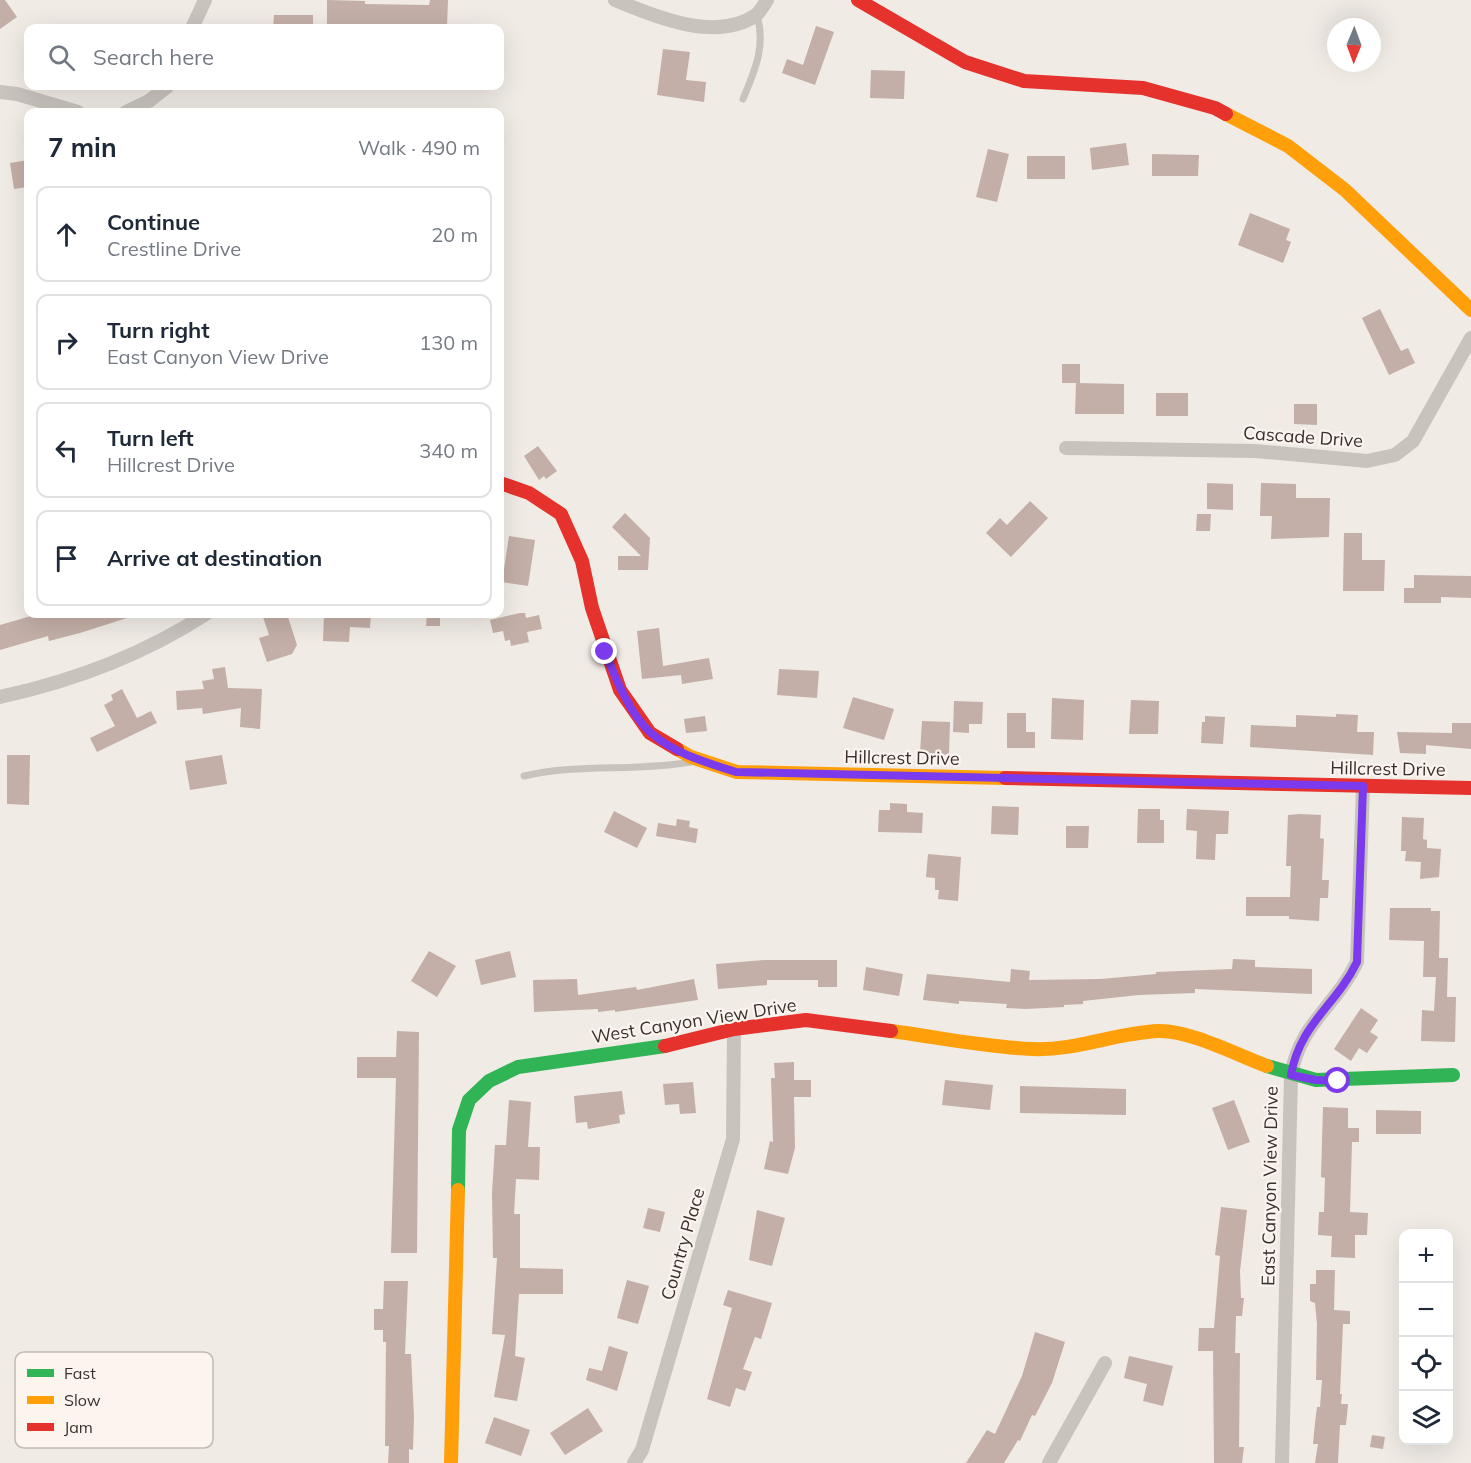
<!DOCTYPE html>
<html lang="en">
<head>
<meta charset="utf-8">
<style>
  :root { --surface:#fff; --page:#f2f2f3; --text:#1f2937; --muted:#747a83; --line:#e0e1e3 }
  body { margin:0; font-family:Mulish,sans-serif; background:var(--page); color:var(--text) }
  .controls { position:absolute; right:18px; bottom:18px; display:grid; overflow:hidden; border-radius:12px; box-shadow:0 6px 24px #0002 }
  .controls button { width:54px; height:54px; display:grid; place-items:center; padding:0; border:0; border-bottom:2px solid var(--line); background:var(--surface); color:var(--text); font:30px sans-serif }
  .compass { position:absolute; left:1327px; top:18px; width:54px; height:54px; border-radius:50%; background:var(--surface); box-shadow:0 6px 24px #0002; rotate:181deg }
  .stop { position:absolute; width:18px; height:18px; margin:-14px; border:4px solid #7c3aed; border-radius:50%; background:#fff }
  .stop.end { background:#7c3aed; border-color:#fff; box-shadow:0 2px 6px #0008 }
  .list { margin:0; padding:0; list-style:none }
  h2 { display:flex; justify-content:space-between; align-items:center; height:78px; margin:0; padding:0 24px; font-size:26px }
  h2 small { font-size:20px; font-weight:400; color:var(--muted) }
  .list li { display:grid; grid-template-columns:39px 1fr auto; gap:18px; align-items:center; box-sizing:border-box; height:96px; margin:0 12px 12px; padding:0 12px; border:2px solid var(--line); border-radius:12px }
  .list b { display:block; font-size:22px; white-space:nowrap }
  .list p { margin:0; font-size:20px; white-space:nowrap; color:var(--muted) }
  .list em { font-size:20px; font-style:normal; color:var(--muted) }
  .icon { flex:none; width:33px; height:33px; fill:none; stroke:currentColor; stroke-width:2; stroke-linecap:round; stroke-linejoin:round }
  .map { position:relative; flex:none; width:1471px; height:1463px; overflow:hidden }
  .search { position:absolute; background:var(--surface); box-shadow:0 6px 24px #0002; left:24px; top:24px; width:480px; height:66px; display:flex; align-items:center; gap:15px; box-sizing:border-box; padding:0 21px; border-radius:12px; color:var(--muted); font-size:22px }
  .panel { position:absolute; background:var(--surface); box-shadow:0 6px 24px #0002; left:24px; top:108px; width:480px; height:510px; border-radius:12px }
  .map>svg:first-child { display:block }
  .building { fill:#c3afa7 }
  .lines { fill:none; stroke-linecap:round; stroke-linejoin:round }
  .lane { stroke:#c9c3be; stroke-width:7 }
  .street { stroke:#c9c3be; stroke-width:14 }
  .fast { stroke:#30b455; stroke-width:14 }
  .slow { stroke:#ff9f0a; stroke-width:14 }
  .jam { stroke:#e5322d; stroke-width:14 }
  .route { stroke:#7c3aed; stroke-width:8 }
  .labels { text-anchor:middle; stroke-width:4.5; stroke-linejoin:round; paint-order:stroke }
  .street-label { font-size:18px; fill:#3b302b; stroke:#fbf5ee }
  .key { fill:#fbf5ee; stroke:#c1bab4; stroke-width:1.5 }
  .key-label { font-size:16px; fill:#3b302b }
</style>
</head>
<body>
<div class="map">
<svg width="1471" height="1463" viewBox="0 0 1471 1463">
  <rect width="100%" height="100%" fill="#f0ebe5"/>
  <g class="building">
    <polygon points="0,0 5,0 17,17 0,29"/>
    <polygon points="327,0 365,1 365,4 429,5 430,0 448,0 447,28 327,25"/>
    <polygon points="274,15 313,15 313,28 273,28"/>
    <polygon points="816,26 834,32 815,85 782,73 787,59 803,65"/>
    <polygon points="663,49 690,52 686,80 706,82 704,102 657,95"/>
    <polygon points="871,70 905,71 904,99 870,98"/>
    <polygon points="1126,143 1129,165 1092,170 1090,148"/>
    <polygon points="988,149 1009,154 997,202 976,197"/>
    <polygon points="1152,154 1199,155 1198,176 1152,176"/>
    <rect x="1027" y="156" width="38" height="23"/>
    <polygon points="28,160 28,187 14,189 10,163"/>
    <polygon points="1250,213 1290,229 1286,240 1291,242 1283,263 1238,245"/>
    <polygon points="1380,309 1401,351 1408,348 1415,363 1389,375 1362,318"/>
    <rect x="1062" y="364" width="18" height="19"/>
    <polygon points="1076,383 1124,384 1124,414 1075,414"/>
    <rect x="1156" y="393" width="32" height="23"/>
    <polygon points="1294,404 1317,404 1317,425 1294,424"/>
    <polygon points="538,446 557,471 546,479 544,476 539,480 524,456"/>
    <polygon points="1207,483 1233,484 1233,510 1207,509"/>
    <polygon points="1261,483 1296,484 1296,498 1330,498 1329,537 1271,539 1272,516 1260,516"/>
    <polygon points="1030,501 1048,518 1011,557 986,533 1000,518 1007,525"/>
    <polygon points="625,513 650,538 648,570 618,570 618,556 641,556 612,527"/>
    <polygon points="1197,514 1211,514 1210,531 1196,531"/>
    <polygon points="1344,533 1362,533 1362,560 1385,560 1384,591 1343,591"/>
    <polygon points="509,536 535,540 528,586 502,582"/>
    <polygon points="1414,575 1471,576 1471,598 1441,597 1441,603 1404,603 1404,588 1414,588"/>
    <polygon points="520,613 525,613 526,618 539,615 542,629 527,632 529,642 511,646 510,640 505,641 503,631 493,633 490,620"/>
    <polygon points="38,614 130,614 130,617 80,633 49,641 48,636 0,650 0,625"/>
    <polygon points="274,614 287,614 297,645 292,654 267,662 259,638 269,635 263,617"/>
    <polygon points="324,614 371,614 370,628 350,627 349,642 323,641"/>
    <polygon points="427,614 440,614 440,626 426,626"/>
    <polygon points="659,628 663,666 709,658 713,679 682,684 681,675 642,679 637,631"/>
    <polygon points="225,667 228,688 262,689 260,729 240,727 241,708 203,714 202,708 177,710 176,691 204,689 202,681 214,679 212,669"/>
    <polygon points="779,669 819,671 817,698 777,695"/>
    <polygon points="122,689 137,718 151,711 157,723 97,752 90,738 115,726 104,705 113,700 111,695"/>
    <polygon points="853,697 894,709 884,740 843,728"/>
    <polygon points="1052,698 1084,700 1083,740 1051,739"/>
    <polygon points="1131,700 1159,701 1158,734 1129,734"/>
    <polygon points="954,701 983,702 982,724 969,724 969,733 953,732"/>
    <polygon points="1007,713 1026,713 1026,732 1035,732 1035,748 1007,748"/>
    <polygon points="1336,714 1358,715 1357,732 1374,732 1373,755 1250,747 1251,725 1296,727 1296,715 1336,717"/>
    <polygon points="705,716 707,731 686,733 684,719"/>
    <polygon points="1205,716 1225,717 1223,744 1201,743 1202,722 1205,722"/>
    <polygon points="922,721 950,722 949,755 920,753"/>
    <polygon points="1452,723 1471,723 1471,749 1426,745 1426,754 1400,753 1397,732 1452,733"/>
    <polygon points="7,755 30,755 29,805 7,804"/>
    <polygon points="222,755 227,784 190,790 185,761"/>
    <polygon points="890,803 907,804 907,812 923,813 922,833 878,832 879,810 890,810"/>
    <polygon points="992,806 1019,807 1018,835 991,834"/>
    <polygon points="1138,809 1160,809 1160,820 1164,820 1164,843 1137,843"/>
    <polygon points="1187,809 1229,811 1228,834 1216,834 1215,860 1196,859 1197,831 1186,830"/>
    <polygon points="614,811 647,828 637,848 604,832"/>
    <polygon points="1300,814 1321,815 1320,838 1324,839 1322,880 1329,880 1328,898 1320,898 1319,921 1289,919 1289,916 1246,916 1246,897 1290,897 1291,866 1286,866 1288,815"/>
    <polygon points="1402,817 1424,818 1423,839 1427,840 1427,848 1441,849 1439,877 1420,879 1421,862 1405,861 1406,851 1401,851"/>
    <polygon points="677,819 690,821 689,827 698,829 696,843 656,836 658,823 676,826"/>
    <polygon points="1066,826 1089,826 1088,848 1066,848"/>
    <polygon points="928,854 961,857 958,901 938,899 939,890 935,890 935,878 926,877"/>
    <polygon points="1390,908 1431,908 1431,911 1440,911 1439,958 1448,958 1447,997 1456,997 1455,1042 1421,1041 1422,1010 1434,1011 1436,977 1423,977 1424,941 1389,940"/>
    <polygon points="429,951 456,966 437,997 411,981"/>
    <polygon points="510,951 516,977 481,985 475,960"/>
    <polygon points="1233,959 1255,960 1255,967 1312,969 1312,994 1195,989 1195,993 1139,995 1083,1001 1083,1004 1064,1005 1064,1007 1026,1009 1006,1008 1007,1004 959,1001 959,1004 923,1000 927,974 1010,982 1011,969 1030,971 1029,980 1101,979 1156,974 1156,972 1232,969"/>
    <polygon points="764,960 837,960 837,987 818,987 818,980 767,980 767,985 718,989 716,964"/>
    <polygon points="866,967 903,974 899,996 863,990"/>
    <polygon points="577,979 578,995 636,987 637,990 694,979 698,1000 615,1012 615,1010 598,1012 598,1009 534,1012 533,980"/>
    <polygon points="1361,1008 1378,1020 1370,1032 1378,1037 1367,1053 1359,1048 1351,1061 1334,1049"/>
    <polygon points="397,1031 419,1032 417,1253 391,1253 396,1078 357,1078 357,1057 396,1057"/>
    <polygon points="794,1062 794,1080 811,1080 811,1097 794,1097 795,1148 788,1174 764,1169 770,1141 773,1142 771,1078 775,1078 774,1063"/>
    <polygon points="945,1080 993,1085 990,1110 942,1105"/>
    <polygon points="693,1082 696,1113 680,1114 679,1104 665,1105 663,1084"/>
    <polygon points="1020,1086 1126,1089 1126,1115 1020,1113"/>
    <polygon points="622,1091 625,1114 619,1115 620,1123 588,1129 587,1122 576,1123 574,1096"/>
    <polygon points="509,1100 531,1102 528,1147 540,1147 539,1180 516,1179 514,1214 520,1214 520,1268 563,1269 563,1294 519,1294 515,1356 525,1358 517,1401 494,1397 505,1335 492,1334 497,1258 493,1258 492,1193 495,1145 506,1145"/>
    <polygon points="1234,1100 1250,1142 1228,1150 1212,1108"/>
    <polygon points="1323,1107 1348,1108 1348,1128 1359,1128 1359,1142 1352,1142 1350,1212 1368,1213 1367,1235 1355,1235 1355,1258 1331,1257 1332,1236 1318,1235 1319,1212 1324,1212 1325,1178 1321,1177"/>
    <polygon points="1376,1110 1421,1111 1421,1134 1376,1134"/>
    <polygon points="1221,1207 1247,1210 1240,1271 1241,1298 1244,1298 1242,1316 1236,1316 1235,1353 1240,1353 1239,1447 1244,1447 1242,1463 1214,1463 1213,1351 1198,1351 1199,1328 1214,1328 1220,1256 1215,1255"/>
    <polygon points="648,1208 665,1212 660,1232 643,1228"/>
    <polygon points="757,1210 785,1218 772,1266 749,1260"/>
    <polygon points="1316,1270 1335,1270 1334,1310 1350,1311 1350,1324 1343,1324 1340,1394 1342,1394 1341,1404 1348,1404 1346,1425 1340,1425 1338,1463 1315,1463 1318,1444 1313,1444 1315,1423 1317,1407 1320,1407 1322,1380 1316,1380 1317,1324 1315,1303 1310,1301 1310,1284 1316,1284"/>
    <polygon points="627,1280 649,1286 638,1324 617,1318"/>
    <polygon points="384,1281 408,1281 405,1354 411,1354 414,1417 413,1450 409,1449 409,1463 388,1463 389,1446 385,1446 386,1342 383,1342 383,1330 374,1330 374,1309 383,1309"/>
    <polygon points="728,1290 772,1303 761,1339 755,1337 743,1369 752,1372 745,1391 736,1388 730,1407 707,1399 732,1308 723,1305"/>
    <polygon points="1035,1332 1065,1342 1052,1383 1035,1416 1032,1415 1020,1441 1018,1440 1004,1463 966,1463 987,1430 995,1434 1022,1376"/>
    <polygon points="609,1346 628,1352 617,1391 586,1380 589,1368 602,1371"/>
    <polygon points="1129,1356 1173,1366 1163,1406 1143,1401 1147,1384 1124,1378"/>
    <polygon points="588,1408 603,1431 565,1455 550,1433"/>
    <polygon points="494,1417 530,1430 521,1456 485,1443"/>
    <polygon points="1372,1435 1385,1437 1383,1449 1370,1447"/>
  </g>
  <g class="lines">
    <g class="lane">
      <path d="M743 99C755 70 766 46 757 15"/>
      <path d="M524 776C579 763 636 772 691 762"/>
    </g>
    <g class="street">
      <path d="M615 0C653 16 717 43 756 15 760 12 764 5 767 0"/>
      <polyline points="192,28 205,0"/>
      <polyline points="0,92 17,94 78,112"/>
      <polyline points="126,112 149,101 168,86"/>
      <polyline points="1066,448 1255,451 1367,461 1395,455 1413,441 1471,338"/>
      <path d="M0 697C73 681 143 655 206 614"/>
      <polyline points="634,1463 642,1450 733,1139 734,1029"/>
      <polyline points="1049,1463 1105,1363"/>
      <path d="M1282 1463 1291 1075C1300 1023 1336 1006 1357 962L1363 786"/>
    </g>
    <g class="fast">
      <polyline points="1267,1066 1316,1080 1453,1075"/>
      <polyline points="458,1190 459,1130 469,1100 489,1081 518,1067 665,1046"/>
    </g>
    <g class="slow">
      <polyline points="1226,114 1288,146 1345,190 1471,310"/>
      <polyline points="677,749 691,757 737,772 1005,778"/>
      <path d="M891 1031C937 1037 985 1047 1032 1049 1075 1051 1115 1033 1158 1031 1190 1030 1237 1055 1267 1066"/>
      <polyline points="451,1463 458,1190"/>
    </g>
    <g class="jam">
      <polyline points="858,0 965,62 1024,81 1143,88 1215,108 1226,114"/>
      <polyline points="500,483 529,493 561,514 582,561 592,608 620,690 650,733 677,749"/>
      <polyline points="1005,778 1471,788"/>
      <polyline points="665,1046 734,1029 806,1020 891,1031"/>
    </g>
  </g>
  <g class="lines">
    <path class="route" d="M605 652C615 677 630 715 651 733 675 754 708 763 736 772L1363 786 1357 962C1336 1006 1300 1023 1291 1075L1316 1080 1338 1081"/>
  </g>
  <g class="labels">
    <g class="street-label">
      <text transform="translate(1303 437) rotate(4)" y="6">Cascade Drive</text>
      <text transform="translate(902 758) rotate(1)" y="6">Hillcrest Drive</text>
      <text transform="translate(1388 769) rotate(1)" y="6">Hillcrest Drive</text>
      <text transform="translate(694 1021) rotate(-9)" y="6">West Canyon View Drive</text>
      <text transform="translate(1270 1186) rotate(-89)" y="6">East Canyon View Drive</text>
      <text transform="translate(683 1244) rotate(-74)" y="6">Country Place</text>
    </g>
  </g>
  <rect x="15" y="1352" width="198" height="96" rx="9" class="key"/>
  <rect x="27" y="1369" width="27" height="8" fill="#30b455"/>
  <rect x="27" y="1396" width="27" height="8" fill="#ff9f0a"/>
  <rect x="27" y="1423" width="27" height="8" fill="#e5322d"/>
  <g class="key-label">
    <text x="64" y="1379">Fast</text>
    <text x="64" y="1406">Slow</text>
    <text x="64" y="1433">Jam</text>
  </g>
</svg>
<div class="controls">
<button>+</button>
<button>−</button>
<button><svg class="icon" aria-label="locate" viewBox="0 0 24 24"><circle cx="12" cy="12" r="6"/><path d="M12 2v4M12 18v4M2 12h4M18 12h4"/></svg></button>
<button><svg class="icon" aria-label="layers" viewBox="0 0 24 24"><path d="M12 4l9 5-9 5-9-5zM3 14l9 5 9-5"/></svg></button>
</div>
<svg class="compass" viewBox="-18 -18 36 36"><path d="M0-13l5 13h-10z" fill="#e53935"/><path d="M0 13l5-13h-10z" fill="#747a83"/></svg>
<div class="stop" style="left:1338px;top:1081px"></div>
<div class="stop end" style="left:605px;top:652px"></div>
<div class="search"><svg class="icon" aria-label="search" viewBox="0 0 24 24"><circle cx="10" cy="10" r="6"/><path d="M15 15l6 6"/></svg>Search here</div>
<section class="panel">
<h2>7 min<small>Walk · 490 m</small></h2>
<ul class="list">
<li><svg class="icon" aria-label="ahead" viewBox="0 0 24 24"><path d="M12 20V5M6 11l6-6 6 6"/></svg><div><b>Continue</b><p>Crestline Drive</p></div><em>20 m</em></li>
<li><svg class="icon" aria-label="right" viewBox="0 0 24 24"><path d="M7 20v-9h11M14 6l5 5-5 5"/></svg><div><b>Turn right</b><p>East Canyon View Drive</p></div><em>130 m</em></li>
<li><svg class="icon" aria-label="left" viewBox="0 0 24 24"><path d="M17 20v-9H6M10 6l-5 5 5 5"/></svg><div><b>Turn left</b><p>Hillcrest Drive</p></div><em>340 m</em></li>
<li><svg class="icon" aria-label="arrive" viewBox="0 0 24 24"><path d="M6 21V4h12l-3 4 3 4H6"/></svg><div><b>Arrive at destination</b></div></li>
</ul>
</section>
</div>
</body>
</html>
